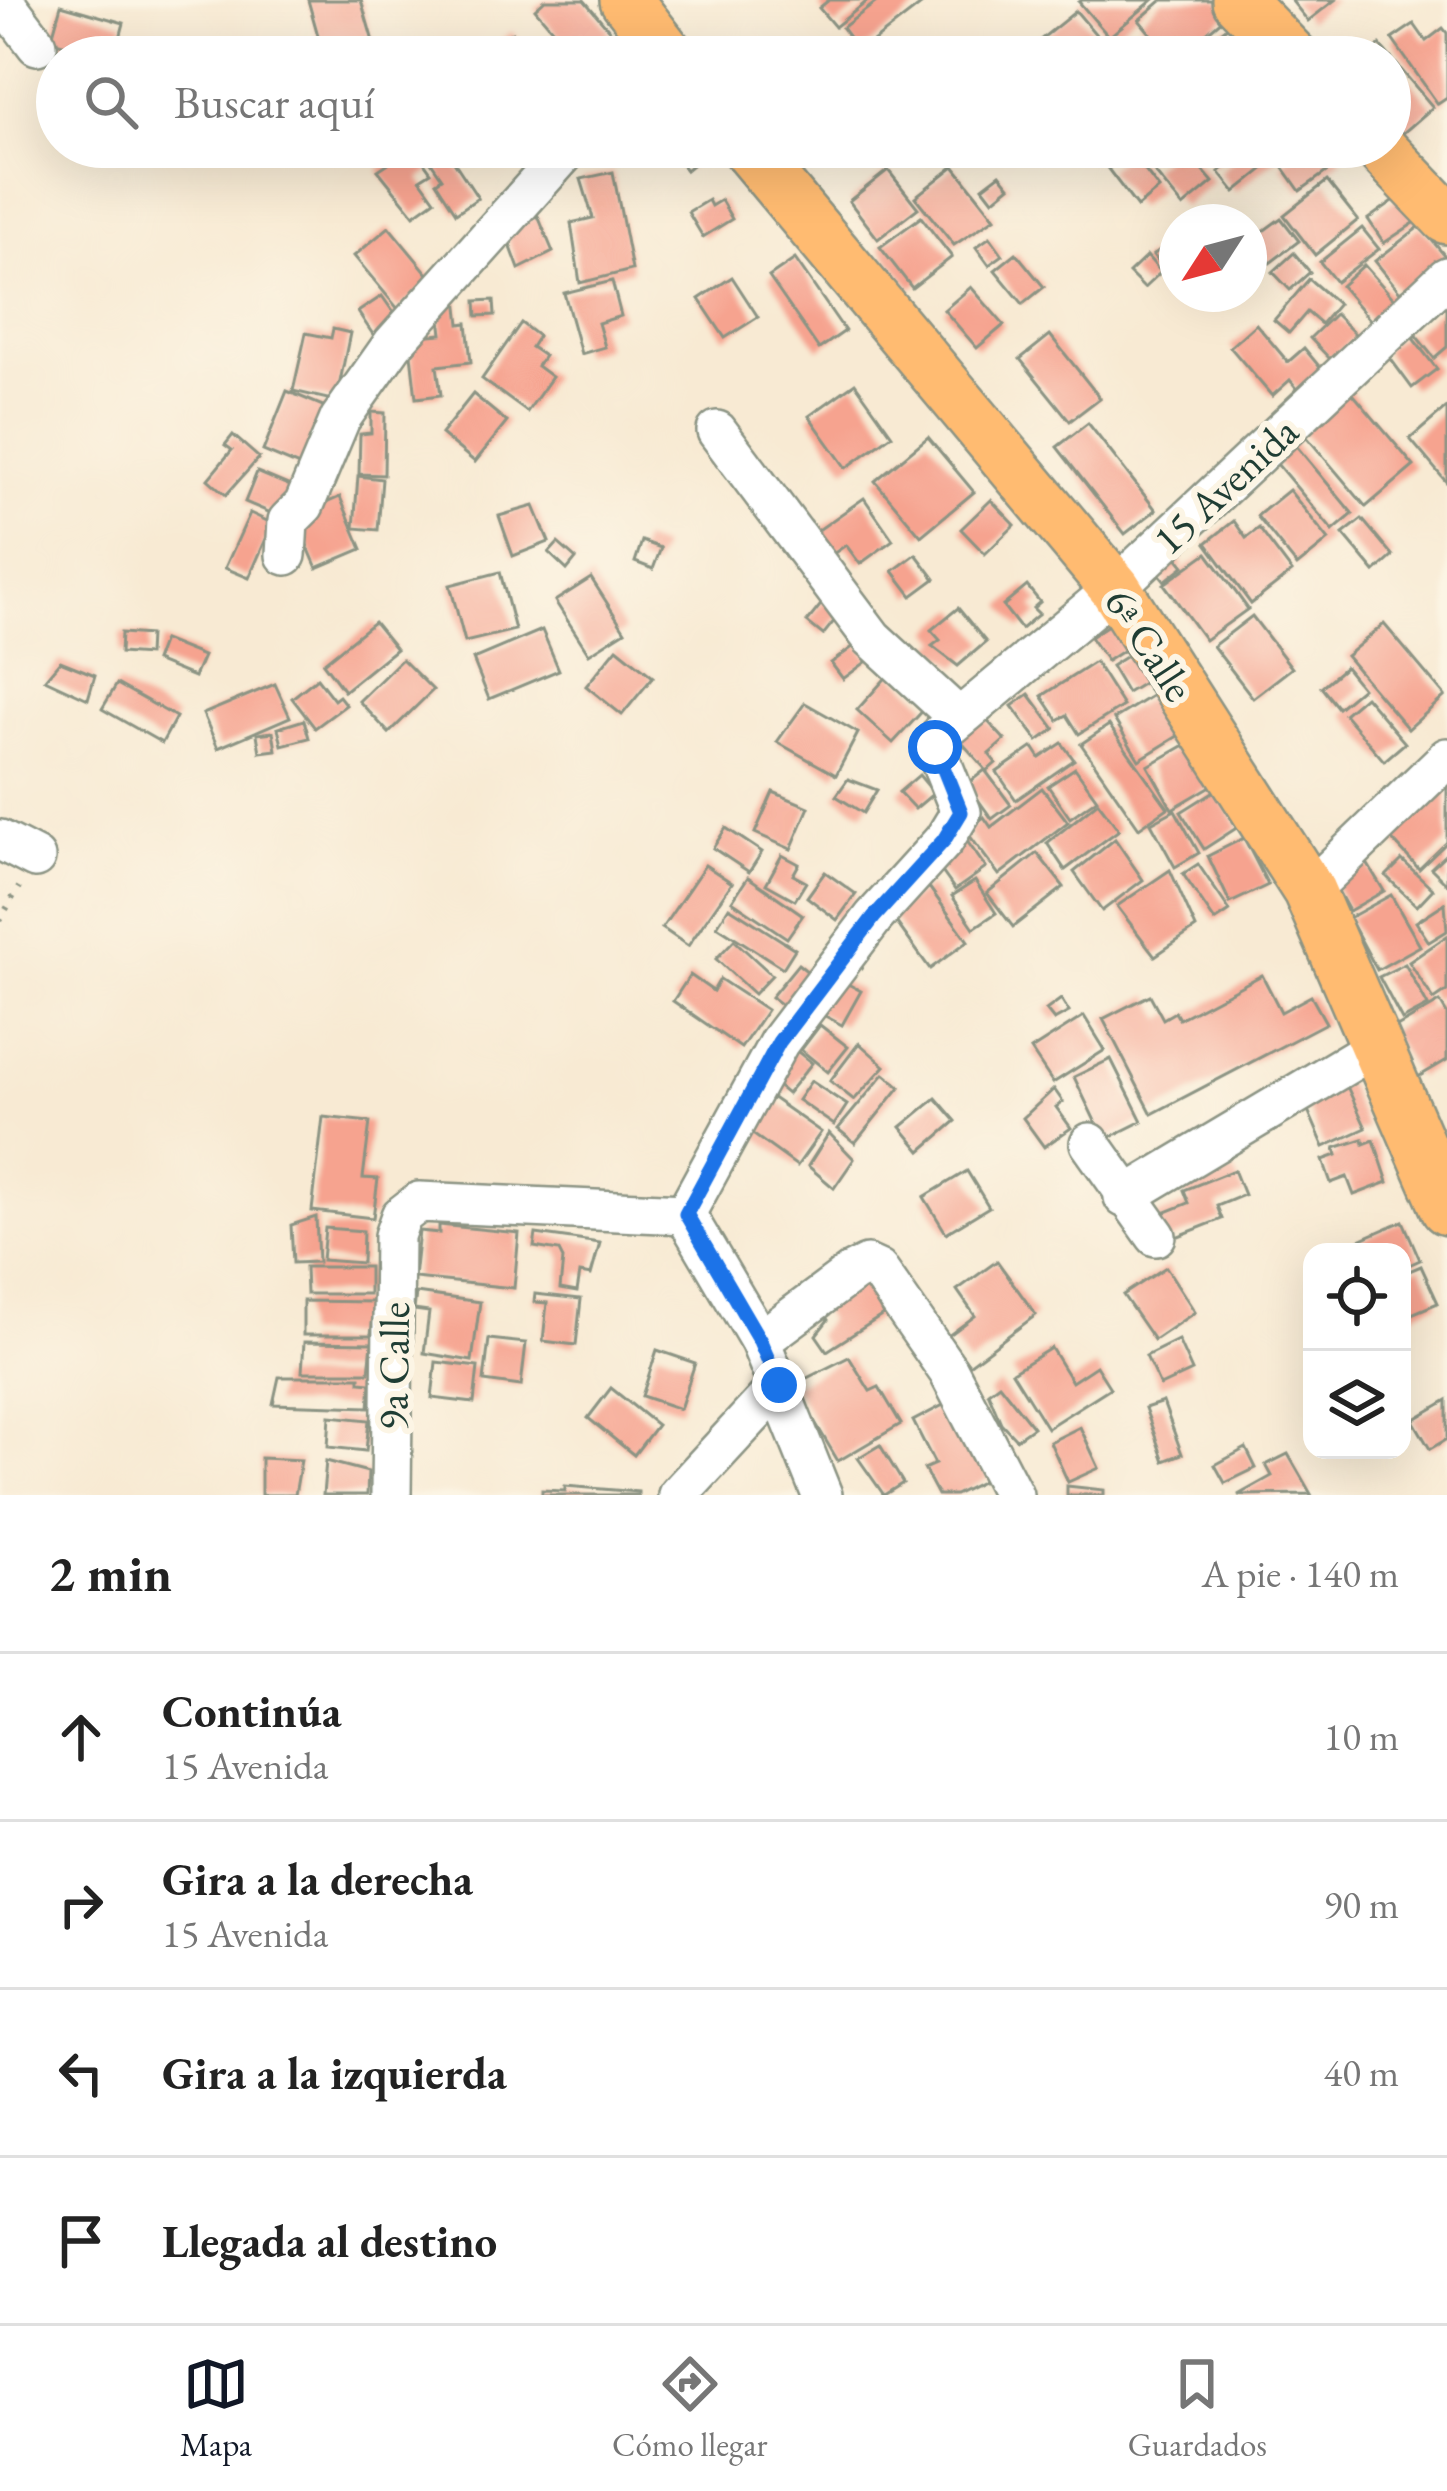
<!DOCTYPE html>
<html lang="es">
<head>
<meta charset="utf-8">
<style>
  :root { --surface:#fff; --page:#f6f6f6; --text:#222; --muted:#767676; --line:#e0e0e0; --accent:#111827 }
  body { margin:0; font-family:"EB Garamond",serif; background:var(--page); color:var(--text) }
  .controls { position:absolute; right:36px; bottom:36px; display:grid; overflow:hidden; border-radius:24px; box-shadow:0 12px 48px #0002 }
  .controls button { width:108px; height:108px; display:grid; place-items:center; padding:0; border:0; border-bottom:3px solid var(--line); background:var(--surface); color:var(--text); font:60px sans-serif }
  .compass { position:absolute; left:1159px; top:204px; width:108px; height:108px; border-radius:50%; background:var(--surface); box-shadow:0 12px 48px #0002; rotate:234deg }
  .stop { position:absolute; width:36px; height:36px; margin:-27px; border:9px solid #1a73e8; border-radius:50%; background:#fff }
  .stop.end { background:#1a73e8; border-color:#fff; box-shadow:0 3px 12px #0008 }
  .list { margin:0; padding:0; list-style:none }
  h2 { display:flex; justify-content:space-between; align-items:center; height:156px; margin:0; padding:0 48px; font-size:51px }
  h2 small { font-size:39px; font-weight:400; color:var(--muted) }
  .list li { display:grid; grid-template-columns:78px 1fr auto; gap:36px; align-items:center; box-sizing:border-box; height:168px; padding:0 48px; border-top:3px solid var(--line) }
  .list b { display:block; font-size:45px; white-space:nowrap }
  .list p { margin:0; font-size:39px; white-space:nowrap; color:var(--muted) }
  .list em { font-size:39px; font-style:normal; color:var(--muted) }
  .icon { flex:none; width:66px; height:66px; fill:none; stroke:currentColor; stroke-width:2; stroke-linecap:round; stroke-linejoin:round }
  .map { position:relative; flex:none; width:1447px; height:1495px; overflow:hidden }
  .search { position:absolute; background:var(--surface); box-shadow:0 12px 48px #0002; left:36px; right:36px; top:36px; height:132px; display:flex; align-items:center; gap:30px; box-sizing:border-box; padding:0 42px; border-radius:66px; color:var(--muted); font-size:45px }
  .sheet { height:828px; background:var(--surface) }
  nav { display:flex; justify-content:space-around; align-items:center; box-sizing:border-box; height:168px; border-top:3px solid var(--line); background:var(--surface); font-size:33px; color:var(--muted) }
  nav a { display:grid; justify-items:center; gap:6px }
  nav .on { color:var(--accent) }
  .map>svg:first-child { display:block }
  .building { fill:#f6a38f }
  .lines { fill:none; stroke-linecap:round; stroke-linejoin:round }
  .minor-casing { stroke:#8c9484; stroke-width:44 }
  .major-casing { stroke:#8c9484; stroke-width:56 }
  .path { stroke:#8c9484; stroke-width:6; stroke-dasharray:3 9; stroke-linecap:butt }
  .minor { stroke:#fff; stroke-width:39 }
  .major { stroke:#ffbb71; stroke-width:51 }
  .route { stroke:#1a73e8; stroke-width:15 }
  .labels { text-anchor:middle; stroke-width:12; stroke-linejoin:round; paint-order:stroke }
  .street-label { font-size:42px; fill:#1f3d34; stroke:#fcf5e5 }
</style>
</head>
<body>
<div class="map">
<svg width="1447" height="1495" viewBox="0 0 1447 1495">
  <rect width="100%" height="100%" fill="#fcf5e5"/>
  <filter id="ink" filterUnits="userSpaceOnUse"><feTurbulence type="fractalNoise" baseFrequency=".00833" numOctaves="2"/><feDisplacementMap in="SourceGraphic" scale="24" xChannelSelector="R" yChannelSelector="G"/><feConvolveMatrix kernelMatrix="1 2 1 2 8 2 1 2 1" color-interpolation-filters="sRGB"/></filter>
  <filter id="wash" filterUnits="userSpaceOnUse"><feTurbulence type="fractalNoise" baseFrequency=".004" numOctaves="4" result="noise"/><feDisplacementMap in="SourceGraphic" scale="48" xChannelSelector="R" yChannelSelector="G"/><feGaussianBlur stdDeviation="2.7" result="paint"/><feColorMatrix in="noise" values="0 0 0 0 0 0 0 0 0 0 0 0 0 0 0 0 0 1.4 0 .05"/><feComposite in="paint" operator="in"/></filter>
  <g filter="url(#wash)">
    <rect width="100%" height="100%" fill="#f8ead3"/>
    <g id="blocks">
      <g class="building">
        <polygon points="308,0 361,0 374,45 324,57"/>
        <polygon points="545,0 584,0 611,32 576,57 535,9"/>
        <polygon points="829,0 869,0 835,27 819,8"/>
        <polygon points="879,0 917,0 921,5 860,52 842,28"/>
        <polygon points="1153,0 1109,37 1079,2 1082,0"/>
        <polygon points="1162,0 1219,0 1230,13 1178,57 1170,57 1139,20"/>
        <polygon points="1291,0 1335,0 1308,21"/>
        <polygon points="61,5 124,23 115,57 51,41"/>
        <polygon points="1076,11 1103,43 1085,57 1019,57"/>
        <polygon points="1414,24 1426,41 1443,28 1447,33 1447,98 1438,104 1392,39"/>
        <polygon points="1228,26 1251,53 1191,57"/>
        <polygon points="512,32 529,57 477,57"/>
        <polygon points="1380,45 1433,107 1401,135 1390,123 1390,57 1366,57"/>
        <polygon points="413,147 431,172 420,179 435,200 414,215 378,170"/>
        <polygon points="668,147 714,147 686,170"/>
        <polygon points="1176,147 1183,147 1213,182 1183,207 1151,168"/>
        <polygon points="1197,147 1236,147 1212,166"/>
        <polygon points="1250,147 1291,147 1235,192 1219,172"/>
        <polygon points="1305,147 1334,147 1343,160 1300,191 1281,164"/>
        <polygon points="447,151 478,198 456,213 436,182 442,178 431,162"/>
        <polygon points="1131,152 1159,189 1137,207 1108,169"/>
        <polygon points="954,166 995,218 954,245 915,197"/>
        <polygon points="888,170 918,208 878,239 849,201"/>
        <polygon points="613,172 632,270 580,283 571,223 593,218 581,179"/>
        <polygon points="1000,174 1010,186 993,200 983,187"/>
        <polygon points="1327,181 1358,220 1315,255 1284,215"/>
        <polygon points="1400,196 1417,221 1384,243 1368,219"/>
        <polygon points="708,200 711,206 721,200 732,219 703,237 688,212"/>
        <polygon points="538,216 553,252 519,269 505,231"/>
        <polygon points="921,217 952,257 912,288 880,247"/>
        <polygon points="1281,218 1299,241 1270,263 1251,240"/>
        <polygon points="1420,226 1445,256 1400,292 1375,261"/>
        <polygon points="389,227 433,280 398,309 354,256"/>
        <polygon points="1362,228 1379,249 1336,282 1320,262"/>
        <polygon points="990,237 1003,255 989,265 976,247"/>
        <polygon points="1177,237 1177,285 1153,255"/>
        <polygon points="1016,253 1044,287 1023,304 995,270"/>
        <polygon points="1294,253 1310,272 1290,290 1273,272"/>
        <polygon points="1147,256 1161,272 1144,288 1129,273"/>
        <polygon points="795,259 845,331 819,349 769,277"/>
        <polygon points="1364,265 1395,300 1371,321 1341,286"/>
        <polygon points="732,277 758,317 725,338 699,299"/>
        <polygon points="1309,279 1338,304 1321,324 1307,312 1289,333 1274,320"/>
        <polygon points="612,281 621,316 598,323 605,347 581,354 564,293"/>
        <polygon points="971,287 1004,325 977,348 944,310"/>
        <polygon points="382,296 405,329 380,345 358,312"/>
        <polygon points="457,298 460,324 467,323 471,362 437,366 441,395 416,398 409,337 442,334 438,300"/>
        <polygon points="494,300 495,315 477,316 476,301"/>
        <polygon points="1447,304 1447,347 1434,358 1413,332"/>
        <polygon points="1335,314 1356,335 1330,359 1310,338"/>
        <polygon points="521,323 538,336 531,347 544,356 537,366 552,377 527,412 482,379"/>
        <polygon points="1256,324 1288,362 1304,348 1323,371 1299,391 1290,380 1272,396 1230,347"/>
        <polygon points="333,329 350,333 336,401 293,391 306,333 331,338"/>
        <polygon points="1408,332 1437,369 1412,388 1384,350"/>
        <polygon points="1050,335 1100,398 1070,421 1020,359"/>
        <polygon points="855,383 892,435 846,468 809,416"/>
        <polygon points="1348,388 1414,466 1366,507 1300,429"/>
        <polygon points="287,391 335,411 311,471 263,451"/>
        <polygon points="473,394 507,422 475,462 441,434"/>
        <polygon points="1447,407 1447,483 1410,439"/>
        <polygon points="371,412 385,413 384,475 359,474 360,434 371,433"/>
        <polygon points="1088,423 1156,510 1125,534 1057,447"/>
        <polygon points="233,435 259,458 226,495 208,479 232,450 225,445"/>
        <polygon points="1288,436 1353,514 1333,531 1267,452"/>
        <polygon points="928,437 974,492 921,536 875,481"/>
        <polygon points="257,472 300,490 287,520 245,502"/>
        <polygon points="358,476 382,479 378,530 354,528"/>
        <polygon points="1289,490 1329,540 1297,566 1257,516"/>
        <polygon points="340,497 362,549 317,568 295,517"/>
        <polygon points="864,498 893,540 860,564 846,545 833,554 817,531"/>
        <polygon points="991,500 1015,525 985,554 961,529"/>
        <polygon points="534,506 549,542 513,556 499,516"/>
        <polygon points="250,513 284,529 278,544 266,539 249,578 225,568"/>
        <polygon points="1362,519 1393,556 1375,572 1343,534"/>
        <polygon points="1234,521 1246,538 1259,528 1292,572 1251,604 1206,543"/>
        <polygon points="642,541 661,548 653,569 635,562"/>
        <polygon points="558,543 576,559 567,570 549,553"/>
        <polygon points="1168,546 1184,566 1165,581 1149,561"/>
        <polygon points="1207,553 1248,609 1205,640 1164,584"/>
        <polygon points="916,554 935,579 912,596 893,571"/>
        <polygon points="500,572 515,630 465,642 450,585"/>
        <polygon points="591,578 625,631 589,654 555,601"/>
        <polygon points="1027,586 1040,602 1033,608 1039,614 1021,629 1003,606"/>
        <polygon points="827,597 843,610 823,635 807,622"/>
        <polygon points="958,608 986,642 958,666 932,646 940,640 931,630"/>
        <polygon points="1252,616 1292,668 1253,698 1213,646"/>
        <polygon points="1114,621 1130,646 1107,661 1090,637"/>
        <polygon points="374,622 396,649 344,691 323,663"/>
        <polygon points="1384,624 1445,696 1408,729 1346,656"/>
        <polygon points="542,630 559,670 489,699 473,659"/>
        <polygon points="121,633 149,635 148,655 120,653"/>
        <polygon points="163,640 203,656 194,677 155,661"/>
        <polygon points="858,643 870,659 843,679 831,663"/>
        <polygon points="617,648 653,677 622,715 586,686"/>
        <polygon points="1133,652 1150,679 1127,693 1111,666"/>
        <polygon points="402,659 433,690 389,733 359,701"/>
        <polygon points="60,661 95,675 88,699 45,679"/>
        <polygon points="1095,662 1123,706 1079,734 1067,715 1058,720 1042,696"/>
        <polygon points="1345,667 1362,688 1338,708 1321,687"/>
        <polygon points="891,672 928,705 893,743 857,710"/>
        <polygon points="317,678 334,700 339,696 346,705 315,728 292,698"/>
        <polygon points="117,684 176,717 162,743 102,709"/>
        <polygon points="275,684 290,717 218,748 203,714"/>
        <polygon points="1156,693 1181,734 1139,760 1114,719"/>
        <polygon points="1029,694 1055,729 1038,741 1012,706"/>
        <polygon points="1365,696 1405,743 1384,761 1344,714"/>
        <polygon points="805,703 858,733 836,775 777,742"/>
        <polygon points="981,714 1005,740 989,754 996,763 987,771 956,736"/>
        <polygon points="304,720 309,738 282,745 278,728"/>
        <polygon points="1109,725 1168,808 1139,828 1081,744"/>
        <polygon points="273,732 276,750 260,752 257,734"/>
        <polygon points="1192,741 1216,783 1172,809 1148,766"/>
        <polygon points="1062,743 1074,760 1016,800 997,772 1033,747 1040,758"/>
        <polygon points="1075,768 1097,799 1070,818 1048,786"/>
        <polygon points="985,770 1011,805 992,819 967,784"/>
        <polygon points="919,775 934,793 915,809 899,792"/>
        <polygon points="1447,776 1447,842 1419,869 1386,833"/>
        <polygon points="848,779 877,790 863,813 836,796"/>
        <polygon points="1042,788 1068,822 999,875 966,831 984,817 991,827"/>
        <polygon points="1216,790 1238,827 1204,849 1181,812"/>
        <polygon points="773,792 809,807 791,849 755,833"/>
        <polygon points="1098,802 1119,830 1065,870 1047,843"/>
        <polygon points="1175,810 1199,853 1175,867 1151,823"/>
        <polygon points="726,828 762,852 749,872 713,848"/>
        <polygon points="964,837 986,868 955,890 933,859"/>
        <polygon points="1244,838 1268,885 1230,903 1208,856"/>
        <polygon points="1115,839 1143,880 1102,911 1074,872"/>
        <polygon points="1037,853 1064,887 1013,927 987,893"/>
        <polygon points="1447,853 1447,884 1431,868"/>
        <polygon points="782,855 799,864 793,875 806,882 795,900 766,884"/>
        <polygon points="1402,860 1433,889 1417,906 1386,876"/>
        <polygon points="1367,863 1384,891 1349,911 1333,882"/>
        <polygon points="1198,864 1230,911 1215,921 1183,874"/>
        <polygon points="705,865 732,883 688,946 662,928"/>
        <polygon points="1170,870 1196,928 1155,956 1117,906"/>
        <polygon points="825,872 856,894 837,920 807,897"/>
        <polygon points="748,877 803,915 787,938 732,901"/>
        <polygon points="975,881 996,913 974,928 952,896"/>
        <polygon points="929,887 968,941 930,969 891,915"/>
        <polygon points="1391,895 1420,946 1377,970 1349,918"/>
        <polygon points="1445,903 1447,931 1429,942 1416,922"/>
        <polygon points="729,907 795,949 783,968 717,926"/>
        <polygon points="1447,936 1447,991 1434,1000 1409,962"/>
        <polygon points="734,940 772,975 754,994 716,959"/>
        <polygon points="798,964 819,981 793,1014 771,997"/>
        <polygon points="1405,964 1428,1006 1402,1020 1379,977"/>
        <polygon points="690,975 713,991 720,979 767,1010 741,1048 673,1001"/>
        <polygon points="1262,975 1281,1012 1311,996 1326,1023 1152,1114 1103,1019 1150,995 1163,1019 1175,1012 1179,1019"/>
        <polygon points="833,976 861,991 842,1025 814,1010"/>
        <polygon points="1061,999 1069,1012 1054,1020 1046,1010"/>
        <polygon points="1440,1002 1447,1014 1447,1060 1418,1077 1390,1031"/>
        <polygon points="1084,1016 1105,1050 1053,1083 1031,1050"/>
        <polygon points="820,1025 848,1047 828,1072 801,1050"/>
        <polygon points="859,1043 885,1066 854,1100 830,1081"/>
        <polygon points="788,1044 812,1063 787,1094 764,1075"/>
        <polygon points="1111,1059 1142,1121 1104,1140 1074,1077"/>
        <polygon points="884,1074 900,1087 855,1143 838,1129"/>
        <polygon points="811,1081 847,1105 834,1125 798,1100"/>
        <polygon points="1345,1082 1366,1128 1324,1147 1304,1101"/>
        <polygon points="1054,1089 1063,1102 1056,1107 1071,1128 1044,1147 1023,1118"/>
        <polygon points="771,1097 821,1132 797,1166 747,1130"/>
        <polygon points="936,1098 956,1121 921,1151 901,1127"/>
        <polygon points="323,1117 370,1122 363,1178 378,1179 373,1218 312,1211"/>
        <polygon points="829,1133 854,1159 834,1188 808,1166"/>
        <polygon points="1363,1139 1364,1144 1374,1140 1388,1182 1354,1195 1347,1177 1331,1183 1323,1160 1337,1155 1335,1148"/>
        <polygon points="1234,1170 1244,1195 1217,1206 1222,1219 1166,1241 1156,1216 1189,1203 1184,1190"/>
        <polygon points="967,1171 989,1207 946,1233 924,1197"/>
        <polygon points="316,1217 318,1262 293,1263 291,1225"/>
        <polygon points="1403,1221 1420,1260 1402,1268 1402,1252 1351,1252 1348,1245"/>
        <polygon points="439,1225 519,1233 514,1288 414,1278 419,1231 439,1233"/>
        <polygon points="325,1228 363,1231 362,1263 322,1260"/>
        <polygon points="536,1234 600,1243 591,1275 580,1273 577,1292 560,1289 563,1259 559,1251 534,1247"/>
        <polygon points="997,1261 1036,1315 969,1365 948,1336 975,1316 957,1290"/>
        <polygon points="1421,1266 1438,1303 1402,1318 1402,1274"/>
        <polygon points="305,1267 369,1267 369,1294 306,1294"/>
        <polygon points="1166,1267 1195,1312 1154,1340 1123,1295"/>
        <polygon points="863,1276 883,1315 827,1351 816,1335 828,1320 818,1305"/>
        <polygon points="416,1293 480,1302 472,1361 424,1353 429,1312 414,1310"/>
        <polygon points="535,1294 581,1299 576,1345 543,1341 547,1303 534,1302"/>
        <polygon points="303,1301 374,1302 371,1335 303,1335"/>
        <polygon points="489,1339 526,1343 521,1386 484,1381"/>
        <polygon points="1178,1340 1192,1371 1160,1386 1146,1356"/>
        <polygon points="304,1342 372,1343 369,1372 302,1372"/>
        <polygon points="1051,1348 1072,1382 1096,1366 1110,1388 1047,1428 1012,1372"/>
        <polygon points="657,1350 695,1363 680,1409 642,1396"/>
        <polygon points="849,1357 870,1391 879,1387 901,1424 838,1461 793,1385"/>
        <polygon points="436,1362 478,1367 474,1403 432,1398"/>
        <polygon points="279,1377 360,1377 360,1382 371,1383 369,1407 273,1404"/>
        <polygon points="999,1384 1033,1427 1016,1439 1001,1423 988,1392"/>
        <polygon points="611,1388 657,1425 634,1455 588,1418"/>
        <polygon points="1447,1400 1447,1439 1430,1449 1413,1420"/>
        <polygon points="949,1402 989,1478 955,1495 938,1495 924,1469 935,1464 913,1421"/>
        <polygon points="1163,1402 1182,1454 1164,1461 1145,1408"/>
        <polygon points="330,1416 369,1420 366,1451 328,1447"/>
        <polygon points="1080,1427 1099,1468 1068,1482 1050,1442"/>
        <polygon points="880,1445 903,1483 884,1495 858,1458"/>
        <polygon points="1246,1448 1256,1468 1225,1483 1215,1465"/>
        <polygon points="1288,1454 1311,1494 1238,1495 1272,1476 1266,1465"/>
        <polygon points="261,1458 301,1460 295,1495 261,1495"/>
        <polygon points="326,1461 368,1472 367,1495 323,1495"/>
        <polygon points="565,1486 638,1492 638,1495 542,1495 542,1490 565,1491"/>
        <polygon points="1067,1486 1104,1490 1104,1495 1067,1495"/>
      </g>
    </g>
  </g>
  <g filter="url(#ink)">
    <use href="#blocks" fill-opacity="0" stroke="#8c9484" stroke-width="3"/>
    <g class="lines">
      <g class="minor-casing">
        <g id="minor">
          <polyline points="3,0 37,45"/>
          <polyline points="717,431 872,638 959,718"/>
          <polyline points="286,555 288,521 304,505 340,419 393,344 570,147"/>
          <polyline points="0,840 35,858"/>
          <polyline points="1309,891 1447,758"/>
          <polyline points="1090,1143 1156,1236"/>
          <polyline points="1124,1197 1377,1046"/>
          <polyline points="685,1214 779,1042 874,917 944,840 961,812 935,747 943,732 1115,588 1447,277"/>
          <polyline points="685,1214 760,1341 822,1495"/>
          <polyline points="760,1341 853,1272 867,1265 878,1270 949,1372 1013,1495"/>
          <polyline points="391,1495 394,1236 401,1216 419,1202 685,1214"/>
          <polyline points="678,1495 779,1386"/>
        </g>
      </g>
      <g class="major-casing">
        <g id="major">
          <polyline points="626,0 670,57"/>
          <polyline points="1238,0 1293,57"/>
          <polyline points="746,147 1115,588 1309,891 1447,1209"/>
          <polyline points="1379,147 1447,218"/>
        </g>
      </g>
      <polyline class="path" points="0,920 19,887"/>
      <use href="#minor" class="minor"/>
      <use href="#major" class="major"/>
    </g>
  </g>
  <g class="lines" filter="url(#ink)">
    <polyline class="route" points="779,1385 760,1341 686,1214 779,1042 874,917 944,840 961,812 935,747"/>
  </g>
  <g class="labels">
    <g class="street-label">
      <text transform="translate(1225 485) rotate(-43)" y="15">15 Avenida</text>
      <text transform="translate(1150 644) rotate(57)" y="15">6ª Calle</text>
      <text transform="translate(393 1366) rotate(-89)" y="15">9a Calle</text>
    </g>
  </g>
</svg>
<div class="controls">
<button><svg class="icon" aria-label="locate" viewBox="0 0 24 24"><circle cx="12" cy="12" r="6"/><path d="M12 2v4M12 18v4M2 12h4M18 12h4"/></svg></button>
<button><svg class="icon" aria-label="layers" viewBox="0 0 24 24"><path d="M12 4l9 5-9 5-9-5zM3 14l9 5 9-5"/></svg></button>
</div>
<svg class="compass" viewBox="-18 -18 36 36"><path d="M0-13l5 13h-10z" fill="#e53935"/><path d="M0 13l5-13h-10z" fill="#767676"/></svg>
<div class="stop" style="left:935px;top:747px"></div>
<div class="stop end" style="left:779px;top:1385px"></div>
<div class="search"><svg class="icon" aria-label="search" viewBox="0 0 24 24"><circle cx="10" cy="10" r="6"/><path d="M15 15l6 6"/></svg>Buscar aquí</div>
</div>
<section class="sheet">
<h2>2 min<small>A pie · 140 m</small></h2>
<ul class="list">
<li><svg class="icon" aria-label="ahead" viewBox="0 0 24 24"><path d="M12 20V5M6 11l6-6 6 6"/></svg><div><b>Continúa</b><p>15 Avenida</p></div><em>10 m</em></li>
<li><svg class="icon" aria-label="right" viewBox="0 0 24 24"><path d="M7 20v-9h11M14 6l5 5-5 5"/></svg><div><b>Gira a la derecha</b><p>15 Avenida</p></div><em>90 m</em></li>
<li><svg class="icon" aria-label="left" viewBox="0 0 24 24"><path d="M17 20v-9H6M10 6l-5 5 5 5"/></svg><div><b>Gira a la izquierda</b></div><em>40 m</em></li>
<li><svg class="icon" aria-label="arrive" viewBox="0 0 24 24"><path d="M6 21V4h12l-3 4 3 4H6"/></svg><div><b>Llegada al destino</b></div></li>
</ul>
</section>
<nav>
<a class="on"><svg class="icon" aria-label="map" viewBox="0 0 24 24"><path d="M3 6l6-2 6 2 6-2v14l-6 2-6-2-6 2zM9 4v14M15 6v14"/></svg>Mapa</a>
<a><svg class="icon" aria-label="directions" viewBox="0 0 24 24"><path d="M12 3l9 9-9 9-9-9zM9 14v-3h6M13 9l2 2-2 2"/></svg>Cómo llegar</a>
<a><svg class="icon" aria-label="saved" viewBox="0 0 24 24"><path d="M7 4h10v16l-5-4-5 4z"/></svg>Guardados</a>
</nav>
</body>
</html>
